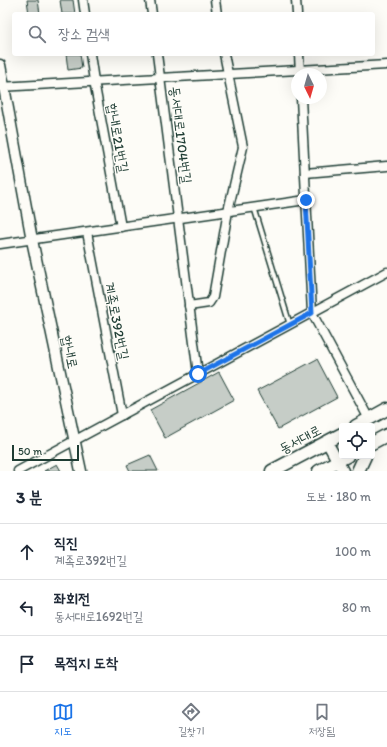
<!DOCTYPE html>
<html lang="ko">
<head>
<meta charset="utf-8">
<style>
  :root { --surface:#fff; --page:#f6f6f7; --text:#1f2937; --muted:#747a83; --line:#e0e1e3; --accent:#1a73e8 }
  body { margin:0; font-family:Itim,"Poor Story",sans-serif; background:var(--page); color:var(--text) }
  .controls { position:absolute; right:12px; bottom:12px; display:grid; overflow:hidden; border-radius:4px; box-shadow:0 4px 16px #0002 }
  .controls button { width:36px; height:36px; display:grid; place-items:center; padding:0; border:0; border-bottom:1px solid var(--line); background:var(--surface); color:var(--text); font:20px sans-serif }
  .compass { position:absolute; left:291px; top:68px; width:36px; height:36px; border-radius:50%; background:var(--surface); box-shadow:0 4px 16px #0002; rotate:175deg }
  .scale { position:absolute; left:12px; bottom:10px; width:67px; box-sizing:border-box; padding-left:4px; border:2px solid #1f3d34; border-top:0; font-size:11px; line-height:14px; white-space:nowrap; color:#1f3d34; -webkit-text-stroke:3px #fdfcf7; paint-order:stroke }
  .stop { position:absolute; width:12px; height:12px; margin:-9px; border:3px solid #1a73e8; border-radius:50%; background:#fff }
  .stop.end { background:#1a73e8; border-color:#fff; box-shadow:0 1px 4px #0008 }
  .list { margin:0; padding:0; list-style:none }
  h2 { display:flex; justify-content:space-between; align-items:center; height:52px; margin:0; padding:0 16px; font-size:17px }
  h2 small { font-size:13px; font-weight:400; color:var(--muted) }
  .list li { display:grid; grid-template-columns:26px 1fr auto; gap:12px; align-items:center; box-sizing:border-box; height:56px; padding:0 16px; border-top:1px solid var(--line) }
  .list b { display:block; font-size:15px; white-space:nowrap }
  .list p { margin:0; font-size:13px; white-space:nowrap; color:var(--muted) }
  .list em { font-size:13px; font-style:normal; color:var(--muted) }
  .icon { flex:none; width:22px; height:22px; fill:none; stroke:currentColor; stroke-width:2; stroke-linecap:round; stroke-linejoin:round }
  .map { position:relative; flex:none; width:387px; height:471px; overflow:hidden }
  .search { position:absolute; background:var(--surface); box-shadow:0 4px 16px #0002; left:12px; right:12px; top:12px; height:44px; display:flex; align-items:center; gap:10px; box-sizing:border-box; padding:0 14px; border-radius:4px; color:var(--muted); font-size:15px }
  .sheet { height:220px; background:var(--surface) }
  nav { display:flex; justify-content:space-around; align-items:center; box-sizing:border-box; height:56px; border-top:1px solid var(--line); background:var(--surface); font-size:11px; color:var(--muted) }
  nav a { display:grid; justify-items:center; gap:2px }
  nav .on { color:var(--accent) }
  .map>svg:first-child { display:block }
  .building { fill:#c6cdc7; stroke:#1f3d34 }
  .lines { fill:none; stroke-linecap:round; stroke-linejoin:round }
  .service-casing { stroke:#1f3d34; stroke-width:7 }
  .minor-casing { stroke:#1f3d34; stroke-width:11 }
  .tertiary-casing { stroke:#1f3d34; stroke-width:13 }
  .primary-casing { stroke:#1f3d34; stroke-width:15 }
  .service { stroke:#fdfcf7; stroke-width:4 }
  .minor { stroke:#fdfcf7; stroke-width:8 }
  .tertiary { stroke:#fdfcf7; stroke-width:10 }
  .primary { stroke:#fdfcf7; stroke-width:12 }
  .route { stroke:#1a73e8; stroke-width:5 }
  .labels { text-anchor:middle; stroke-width:3; stroke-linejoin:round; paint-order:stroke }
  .street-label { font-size:14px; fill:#1f3d34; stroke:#fdfcf7 }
</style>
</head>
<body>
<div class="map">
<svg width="387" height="471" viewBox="0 0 387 471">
  <rect width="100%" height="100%" fill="#fdfcf7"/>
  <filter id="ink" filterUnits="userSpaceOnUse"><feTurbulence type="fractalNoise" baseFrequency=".025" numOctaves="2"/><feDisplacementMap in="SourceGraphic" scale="8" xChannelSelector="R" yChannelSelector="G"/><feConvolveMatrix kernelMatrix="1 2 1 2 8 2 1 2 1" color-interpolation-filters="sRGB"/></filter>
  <g filter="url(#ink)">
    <g class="building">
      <polygon points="27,0 38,0 40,14 29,14"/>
      <polygon points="60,0 73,0 75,14 62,14"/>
      <polygon points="66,54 80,54 82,68 68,70"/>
      <polygon points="317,359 337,397 278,429 257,391"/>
      <polygon points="219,372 234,400 165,438 150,410"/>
      <polygon points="150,455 158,471 130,471 127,465"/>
      <polygon points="57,464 61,471 44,471"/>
    </g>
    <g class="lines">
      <g class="service-casing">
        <polyline id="service" points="254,207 290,325"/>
      </g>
      <g class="minor-casing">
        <g id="minor">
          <polyline points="83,0 85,14"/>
          <polyline points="150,0 152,14"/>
          <polyline points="215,0 217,14"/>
          <polyline points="296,0 297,14"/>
          <polyline points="90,54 94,81 121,227"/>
          <polyline points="157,54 198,374"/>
          <polyline points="299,54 300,74"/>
          <polyline points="0,87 387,65"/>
          <polyline points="301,98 312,313 369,419"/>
          <polyline points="305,173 387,166"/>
          <polyline points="87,232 122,415"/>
          <polyline points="0,244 306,200"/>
          <polyline points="189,306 209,303 213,297 228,211 243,147 224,54"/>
          <polyline points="18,471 387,272"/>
        </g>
      </g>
      <g class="tertiary-casing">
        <g id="tertiary">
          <polyline points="0,65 32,240 81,471"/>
          <polyline points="327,442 343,471"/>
        </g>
      </g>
      <g class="primary-casing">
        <g id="primary">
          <polyline points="356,426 387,409"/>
          <polyline points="372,443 387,435"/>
          <polyline points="272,471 342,434"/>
          <polyline points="319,471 347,456"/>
          <polyline points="358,471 365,456"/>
        </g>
      </g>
      <use href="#service" class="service"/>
      <use href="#minor" class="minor"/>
      <use href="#tertiary" class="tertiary"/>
      <use href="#primary" class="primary"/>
    </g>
  </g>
  <g class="lines" filter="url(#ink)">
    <polyline class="route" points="198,374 312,313 306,200"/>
  </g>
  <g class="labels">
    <g class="street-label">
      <text transform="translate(181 135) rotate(83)" y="5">동서대로1704번길</text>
      <text transform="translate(118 138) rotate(80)" y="5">합내로21번길</text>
      <text transform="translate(117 321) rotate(79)" y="5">계족로392번길</text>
      <text transform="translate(70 352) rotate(78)" y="5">합내로</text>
      <text transform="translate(300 439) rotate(-28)" y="5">동서대로</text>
    </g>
  </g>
</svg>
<div class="controls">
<button><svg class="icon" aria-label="locate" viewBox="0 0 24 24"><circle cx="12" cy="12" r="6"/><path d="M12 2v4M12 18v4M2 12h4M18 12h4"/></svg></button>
</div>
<svg class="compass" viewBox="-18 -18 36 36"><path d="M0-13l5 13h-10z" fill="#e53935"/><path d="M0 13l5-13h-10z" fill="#747a83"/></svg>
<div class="scale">50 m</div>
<div class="stop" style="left:198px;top:374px"></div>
<div class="stop end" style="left:306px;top:200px"></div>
<div class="search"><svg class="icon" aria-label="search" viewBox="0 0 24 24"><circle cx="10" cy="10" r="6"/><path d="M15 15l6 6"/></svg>장소 검색</div>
</div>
<section class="sheet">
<h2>3 분<small>도보 · 180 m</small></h2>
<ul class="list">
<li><svg class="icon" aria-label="ahead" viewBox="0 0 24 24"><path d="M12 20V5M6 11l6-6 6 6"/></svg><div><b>직진</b><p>계족로392번길</p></div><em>100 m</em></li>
<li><svg class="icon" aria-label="left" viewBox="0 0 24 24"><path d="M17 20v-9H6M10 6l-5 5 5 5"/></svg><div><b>좌회전</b><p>동서대로1692번길</p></div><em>80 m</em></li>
<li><svg class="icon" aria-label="arrive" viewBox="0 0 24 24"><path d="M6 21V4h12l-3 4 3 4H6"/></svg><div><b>목적지 도착</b></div></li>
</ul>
</section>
<nav>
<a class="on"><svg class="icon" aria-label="map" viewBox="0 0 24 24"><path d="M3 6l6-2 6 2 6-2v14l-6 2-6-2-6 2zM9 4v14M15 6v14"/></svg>지도</a>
<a><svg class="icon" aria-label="directions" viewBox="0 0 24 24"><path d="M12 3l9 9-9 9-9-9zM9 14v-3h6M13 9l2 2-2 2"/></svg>길찾기</a>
<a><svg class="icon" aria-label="saved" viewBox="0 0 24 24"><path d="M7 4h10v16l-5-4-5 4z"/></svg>저장됨</a>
</nav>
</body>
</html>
